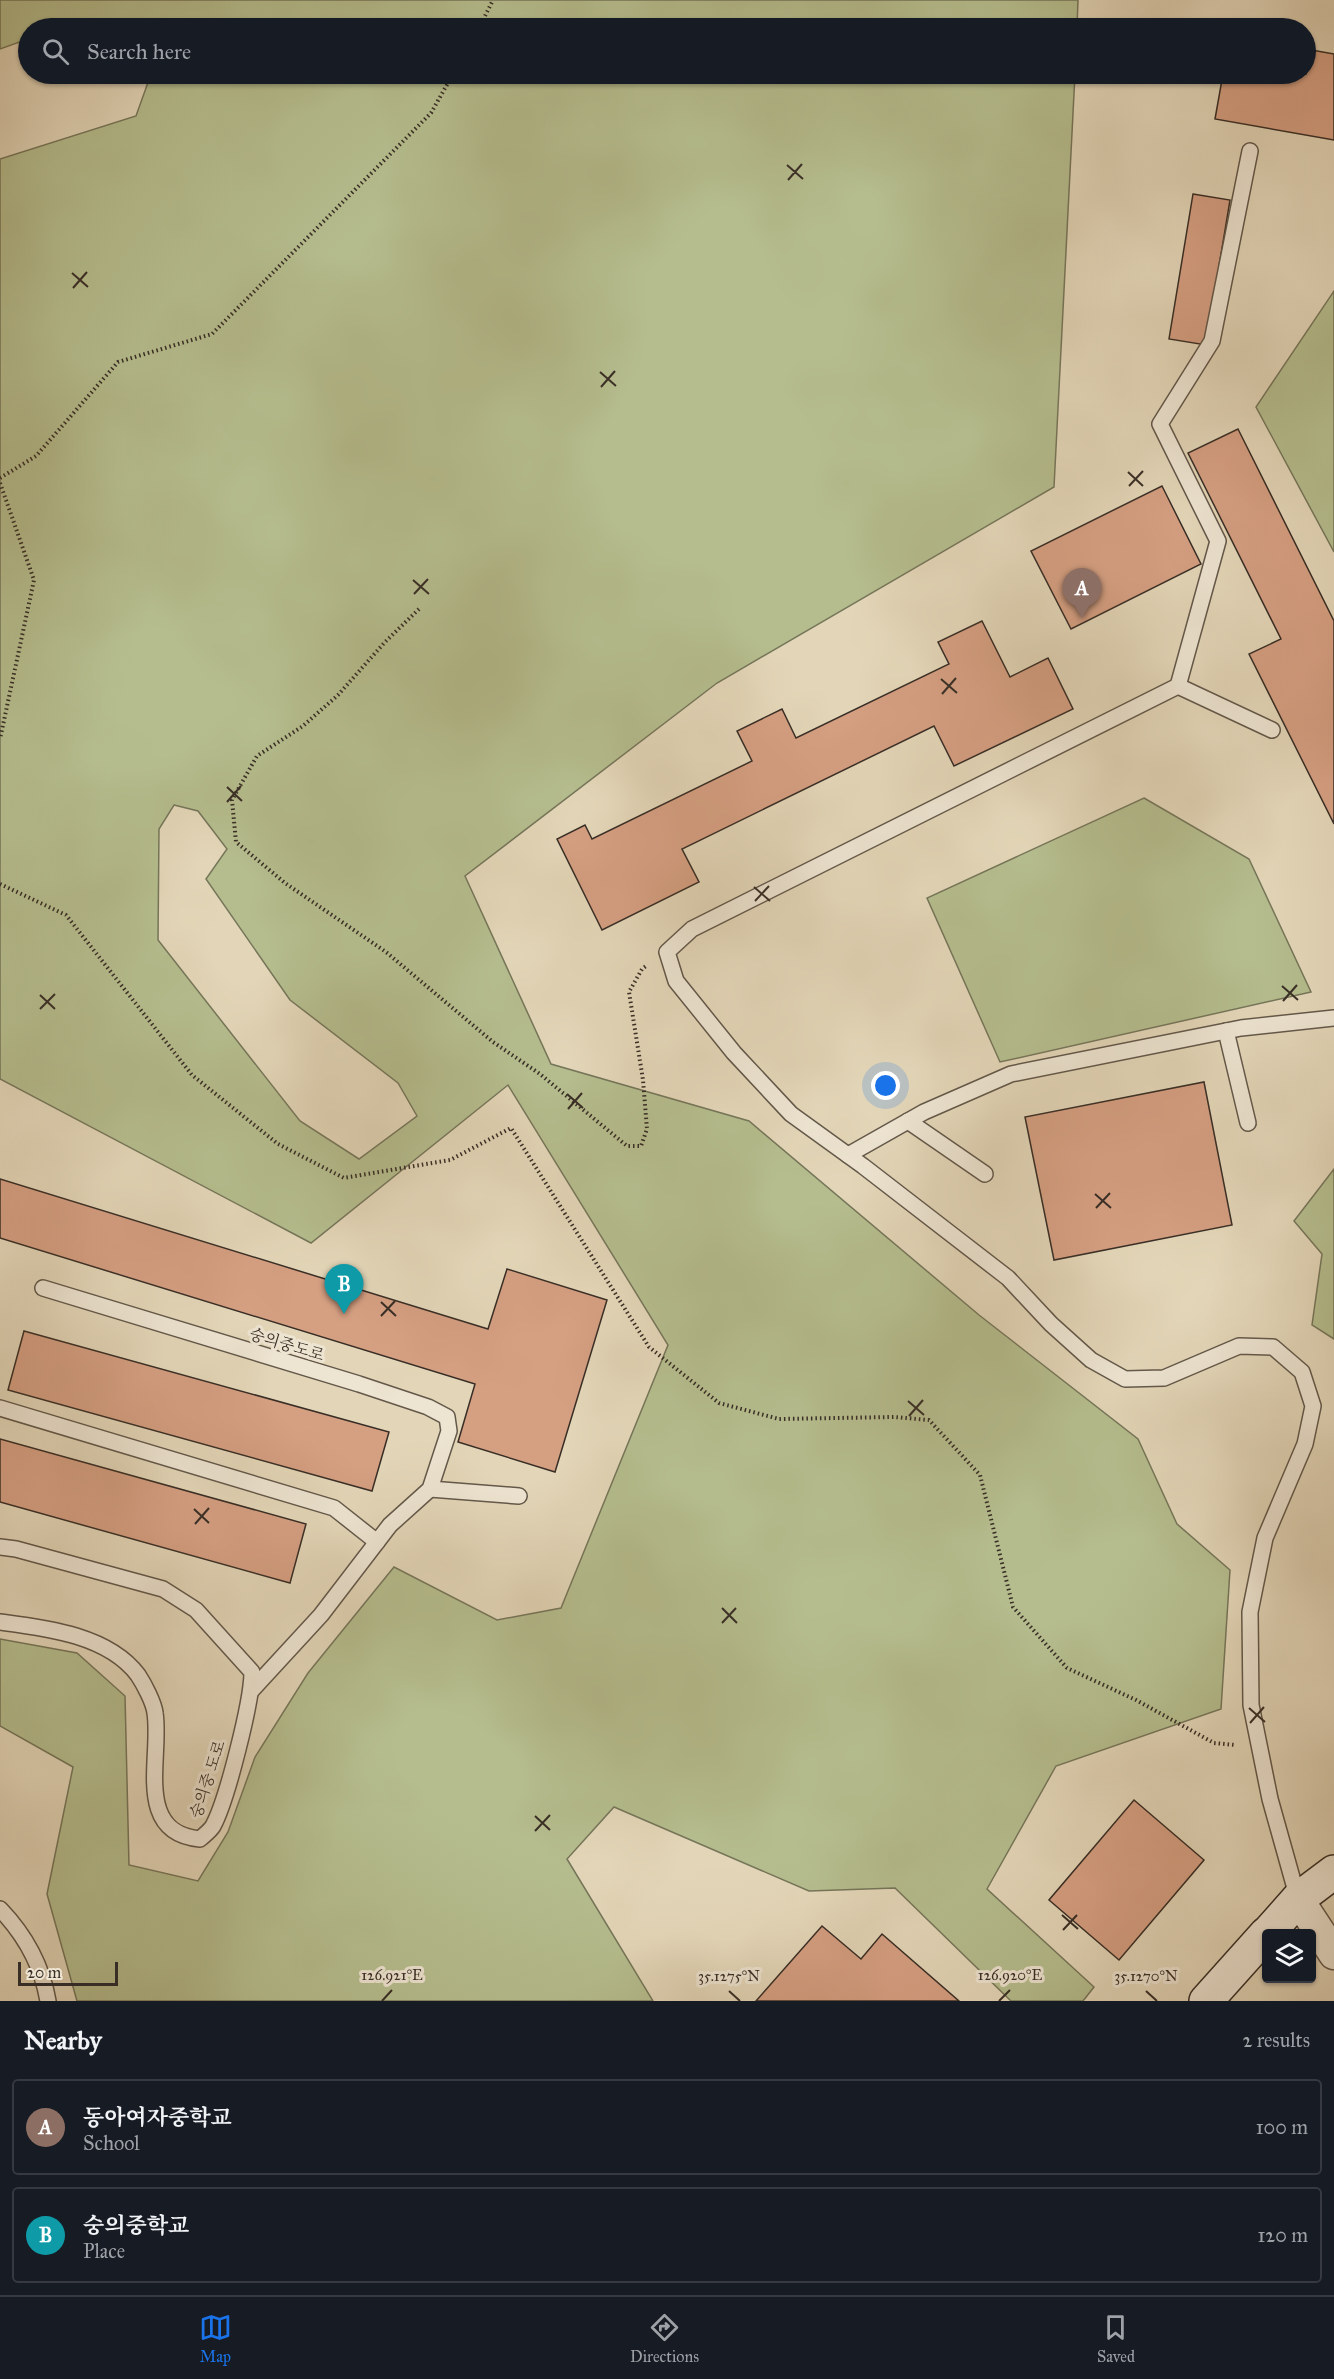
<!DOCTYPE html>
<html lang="en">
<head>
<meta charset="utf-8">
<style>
  :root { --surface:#171b24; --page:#242831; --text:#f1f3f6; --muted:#9ea1a6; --line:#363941; --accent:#1a73e8 }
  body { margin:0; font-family:"IM FELL Great Primer","Noto Serif KR",serif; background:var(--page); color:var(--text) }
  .controls { position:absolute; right:18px; bottom:18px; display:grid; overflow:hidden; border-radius:6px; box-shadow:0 2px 4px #0004 }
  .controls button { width:54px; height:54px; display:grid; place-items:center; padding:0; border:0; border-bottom:2px solid var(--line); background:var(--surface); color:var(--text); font:30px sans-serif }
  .scale { position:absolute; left:18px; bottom:15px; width:100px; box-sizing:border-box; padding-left:6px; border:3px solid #382e26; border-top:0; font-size:16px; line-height:21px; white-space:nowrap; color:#382e26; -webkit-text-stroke:4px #ede4d1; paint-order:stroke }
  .you { position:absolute; left:886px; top:1086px; width:21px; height:21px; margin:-15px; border:4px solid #fff; border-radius:50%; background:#1a73e8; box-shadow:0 0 0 9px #1a73e833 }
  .badge { display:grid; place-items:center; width:39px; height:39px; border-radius:50%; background:var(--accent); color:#fff; font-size:20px; font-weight:700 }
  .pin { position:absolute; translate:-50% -50px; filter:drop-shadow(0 2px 3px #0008) }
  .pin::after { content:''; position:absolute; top:32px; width:21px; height:18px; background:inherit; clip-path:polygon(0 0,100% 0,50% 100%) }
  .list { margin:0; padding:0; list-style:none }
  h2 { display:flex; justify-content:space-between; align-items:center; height:78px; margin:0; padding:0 24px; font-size:26px }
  h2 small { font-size:20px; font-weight:400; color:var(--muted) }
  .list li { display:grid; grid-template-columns:39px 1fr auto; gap:18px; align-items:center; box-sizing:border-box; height:96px; margin:0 12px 12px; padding:0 12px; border:2px solid var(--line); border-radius:6px }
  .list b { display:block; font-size:22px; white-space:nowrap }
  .list p { margin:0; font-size:20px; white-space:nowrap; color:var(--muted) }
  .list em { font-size:20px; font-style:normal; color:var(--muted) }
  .icon { flex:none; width:33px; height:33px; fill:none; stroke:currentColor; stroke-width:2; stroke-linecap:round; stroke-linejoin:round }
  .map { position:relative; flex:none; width:1334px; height:2001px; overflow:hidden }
  .search { position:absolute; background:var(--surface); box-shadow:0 2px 4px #0004; left:18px; right:18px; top:18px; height:66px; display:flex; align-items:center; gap:15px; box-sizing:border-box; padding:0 21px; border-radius:33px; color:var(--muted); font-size:22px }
  .sheet { height:294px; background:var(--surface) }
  nav { display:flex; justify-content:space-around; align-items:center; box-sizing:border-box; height:84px; border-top:2px solid var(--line); background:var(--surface); font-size:16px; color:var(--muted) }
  nav a { display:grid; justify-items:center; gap:3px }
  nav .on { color:var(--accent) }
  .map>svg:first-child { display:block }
  .green { fill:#b5bd8e; stroke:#76765a; stroke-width:1.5; fill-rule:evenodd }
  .building { fill:#d59f82; stroke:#382e26; stroke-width:1.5 }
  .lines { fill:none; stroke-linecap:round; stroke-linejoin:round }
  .service-casing { stroke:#63584a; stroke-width:18 }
  .minor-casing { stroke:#63584a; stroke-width:33 }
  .secondary-casing { stroke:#382e26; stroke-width:36 }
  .path { stroke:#382e26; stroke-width:4; stroke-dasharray:1.5 3; stroke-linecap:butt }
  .service { stroke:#ede4d1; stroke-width:15 }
  .minor { stroke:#ede4d1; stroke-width:30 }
  .secondary { stroke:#ede4d1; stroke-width:33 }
  .ticks { fill:none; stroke:#382e26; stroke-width:2 }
  .labels { text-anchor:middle; stroke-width:6; stroke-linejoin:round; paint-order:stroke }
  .street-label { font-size:16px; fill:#382e26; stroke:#ede4d1 }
  .ticks-label { font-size:15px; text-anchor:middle; fill:#382e26; stroke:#ede4d1; stroke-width:6; stroke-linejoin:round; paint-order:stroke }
</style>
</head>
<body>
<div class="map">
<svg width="1334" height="2001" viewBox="0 0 1334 2001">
  <rect width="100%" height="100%" fill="#e3d6b8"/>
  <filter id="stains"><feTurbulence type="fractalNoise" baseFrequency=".00333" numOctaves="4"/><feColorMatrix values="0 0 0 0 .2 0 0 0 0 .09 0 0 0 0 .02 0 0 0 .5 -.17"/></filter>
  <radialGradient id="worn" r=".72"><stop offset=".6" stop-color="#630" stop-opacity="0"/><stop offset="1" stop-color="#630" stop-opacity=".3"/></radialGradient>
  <g class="green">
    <polygon points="0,0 1078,0 1077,28 62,27 28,28 28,39 0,49"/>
    <path d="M151 74H1075L1054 487 717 683 465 876 551 1064 749 1121 979 1315 1138 1439 1177 1524 1230 1570 1221 1709 1056 1766 987 1889 1094 1987 1083 2001H1011L895 1888 809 1891 614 1807 567 1859 653 2001H77L47 1894 73 1767 0 1726V1639L77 1653 125 1696 129 1865 198 1881 228 1832 255 1757 308 1673 394 1567 497 1620 561 1608 668 1345 508 1085 311 1243 0 1079V159L136 116ZM174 805 198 811 227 849 206 879 290 1000 398 1083 417 1116 359 1159 300 1121 158 940 159 829Z"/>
    <polygon points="1334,291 1334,552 1256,407"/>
    <polygon points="1144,798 1249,859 1311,992 1000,1062 927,898"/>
    <polygon points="1334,1169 1334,1339 1312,1325 1322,1254 1294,1221"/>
  </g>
  <g class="building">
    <polygon points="1306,49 1334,54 1334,140 1215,119 1223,74 1306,74"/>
    <polygon points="1193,194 1230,200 1206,345 1169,339"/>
    <polygon points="1238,429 1334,621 1334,824 1249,654 1281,639 1188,453"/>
    <polygon points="1162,486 1201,564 1071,629 1031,551"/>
    <polygon points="982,621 1010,677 1048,658 1073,709 954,766 934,726 682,849 699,882 602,930 557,839 585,825 592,839 752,761 737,731 782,709 796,738 949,664 938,642"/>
    <polygon points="1204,1082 1232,1225 1054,1260 1025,1117"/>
    <polygon points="0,1179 488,1329 507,1269 607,1300 555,1472 458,1442 475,1384 0,1238"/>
    <polygon points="24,1331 389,1432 372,1491 8,1390"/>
    <polygon points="0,1439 306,1524 290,1583 0,1502"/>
    <polygon points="1134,1800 1204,1860 1119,1960 1049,1900"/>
    <polygon points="822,1926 861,1959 882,1934 959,2001 756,2001"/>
  </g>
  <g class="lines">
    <g class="service-casing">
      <g id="service">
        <polyline points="1178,686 1218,541 1160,424 1212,341 1250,151"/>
        <polyline points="1272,730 1178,686 692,929 667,952 676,981 734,1053 791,1114 863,1166 1008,1278 1051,1324 1091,1360 1125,1379 1164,1378 1239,1346 1273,1347 1302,1372 1313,1406 1305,1444 1265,1538 1250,1612 1251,1705 1270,1799 1298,1899"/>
        <polyline points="1226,1031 1248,1123"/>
        <polyline points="908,1121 985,1174"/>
        <polyline points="848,1155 924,1112 1011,1074 1241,1028 1334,1018"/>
        <polyline points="43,1288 359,1384 428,1407 447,1417 449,1431 430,1489 390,1525 321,1615 252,1690"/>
        <polyline points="0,1408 334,1508 377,1542"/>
        <polyline points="430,1489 519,1496"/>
        <path d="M0 1547 16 1549 163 1589 196 1610 252 1672C252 1701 227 1800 213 1826 210 1831 204 1835 200 1839 133 1833 162 1756 155 1713 154 1703 144 1684 138 1675 108 1635 46 1628 0 1622"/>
        <path d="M0 1909C24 1934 42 1966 48 2001"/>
      </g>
    </g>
    <g class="minor-casing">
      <polyline id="minor" points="1298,1899 1334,1954"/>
    </g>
    <g class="secondary-casing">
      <g id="secondary">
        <polyline points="1267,1934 1298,1899 1334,1872"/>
        <polyline points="1206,2001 1266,1934"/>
      </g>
    </g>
    <g class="path">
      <polyline points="479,28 493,0"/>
      <polyline points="0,478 36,456 118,362 212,334 431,113 453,74"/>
      <polyline points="0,483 34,580 0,739"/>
      <polyline points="419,609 385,642 338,695 303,726 257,756 232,800 236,842 285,883 386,952 493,1042 540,1074 627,1146 641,1146 647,1129 643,1080 629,992 642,969 646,966"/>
      <polyline points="0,884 66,915 192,1075 278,1144 344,1178 450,1160 511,1128 649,1347 719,1403 779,1419 894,1417 929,1420 980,1475 1013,1607 1067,1668 1136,1700 1214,1743 1235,1745"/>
    </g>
    <use href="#service" class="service"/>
    <use href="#minor" class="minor"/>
    <use href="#secondary" class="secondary"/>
  </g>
  <path class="ticks" d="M787 165 803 179M788 180 802 164M72 273 88 287M73 288 87 272M600 372 616 386M601 387 615 371M1128 472 1143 486M1129 486 1143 471M413 580 429 594M414 594 428 579M941 679 957 693M942 694 956 678M227 787 242 801M227 802 241 786M754 887 770 901M755 901 769 886M1282 986 1298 1000M40 995 55 1009M1283 1001 1297 985M40 1009 55 994M567 1094 583 1108M568 1109 582 1093M1095 1194 1111 1208M1096 1208 1110 1193M381 1302 396 1316M381 1316 395 1301M908 1401 924 1415M909 1416 923 1400M194 1509 209 1523M195 1524 209 1508M722 1608 737 1623M722 1623 736 1608M1249 1708 1265 1722M1250 1723 1264 1707M535 1816 550 1830M535 1831 550 1815M1062 1915 1078 1929M1063 1930 1077 1915M729 1991 740 2001M1146 1991 1157 2001M382 2001 392 1990M999 2001 1010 1990"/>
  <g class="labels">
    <g class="street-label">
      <text transform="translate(287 1344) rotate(17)" y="6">숭의중도로</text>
      <text transform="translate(207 1779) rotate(-72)" y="6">숭의중 도로</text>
    </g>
  </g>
  <g class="ticks-label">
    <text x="392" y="1980">126.921°E</text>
    <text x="1010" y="1980">126.920°E</text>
    <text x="729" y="1981">35.1275°N</text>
    <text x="1146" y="1981">35.1270°N</text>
  </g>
  <rect width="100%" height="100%" filter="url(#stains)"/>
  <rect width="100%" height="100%" fill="url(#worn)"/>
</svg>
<div class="controls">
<button><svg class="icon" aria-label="layers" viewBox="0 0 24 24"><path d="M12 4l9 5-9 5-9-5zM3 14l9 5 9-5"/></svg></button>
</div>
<div class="scale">20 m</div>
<div class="you"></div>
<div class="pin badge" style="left:1082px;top:618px;background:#8d6e63">A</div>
<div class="pin badge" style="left:344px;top:1314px;background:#0f9aa8">B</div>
<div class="search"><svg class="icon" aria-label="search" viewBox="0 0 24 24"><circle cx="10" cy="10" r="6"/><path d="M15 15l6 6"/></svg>Search here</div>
</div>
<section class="sheet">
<h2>Nearby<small>2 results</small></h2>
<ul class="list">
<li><span class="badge" style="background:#8d6e63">A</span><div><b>동아여자중학교</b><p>School</p></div><em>100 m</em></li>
<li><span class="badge" style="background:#0f9aa8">B</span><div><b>숭의중학교</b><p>Place</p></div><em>120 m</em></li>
</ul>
</section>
<nav>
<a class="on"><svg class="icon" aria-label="map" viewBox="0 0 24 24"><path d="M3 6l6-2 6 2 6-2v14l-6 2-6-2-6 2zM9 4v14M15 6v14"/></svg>Map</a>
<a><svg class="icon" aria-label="directions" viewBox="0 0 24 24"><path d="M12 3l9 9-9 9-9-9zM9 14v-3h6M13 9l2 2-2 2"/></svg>Directions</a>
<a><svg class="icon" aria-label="saved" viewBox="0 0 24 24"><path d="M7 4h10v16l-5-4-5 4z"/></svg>Saved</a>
</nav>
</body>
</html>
